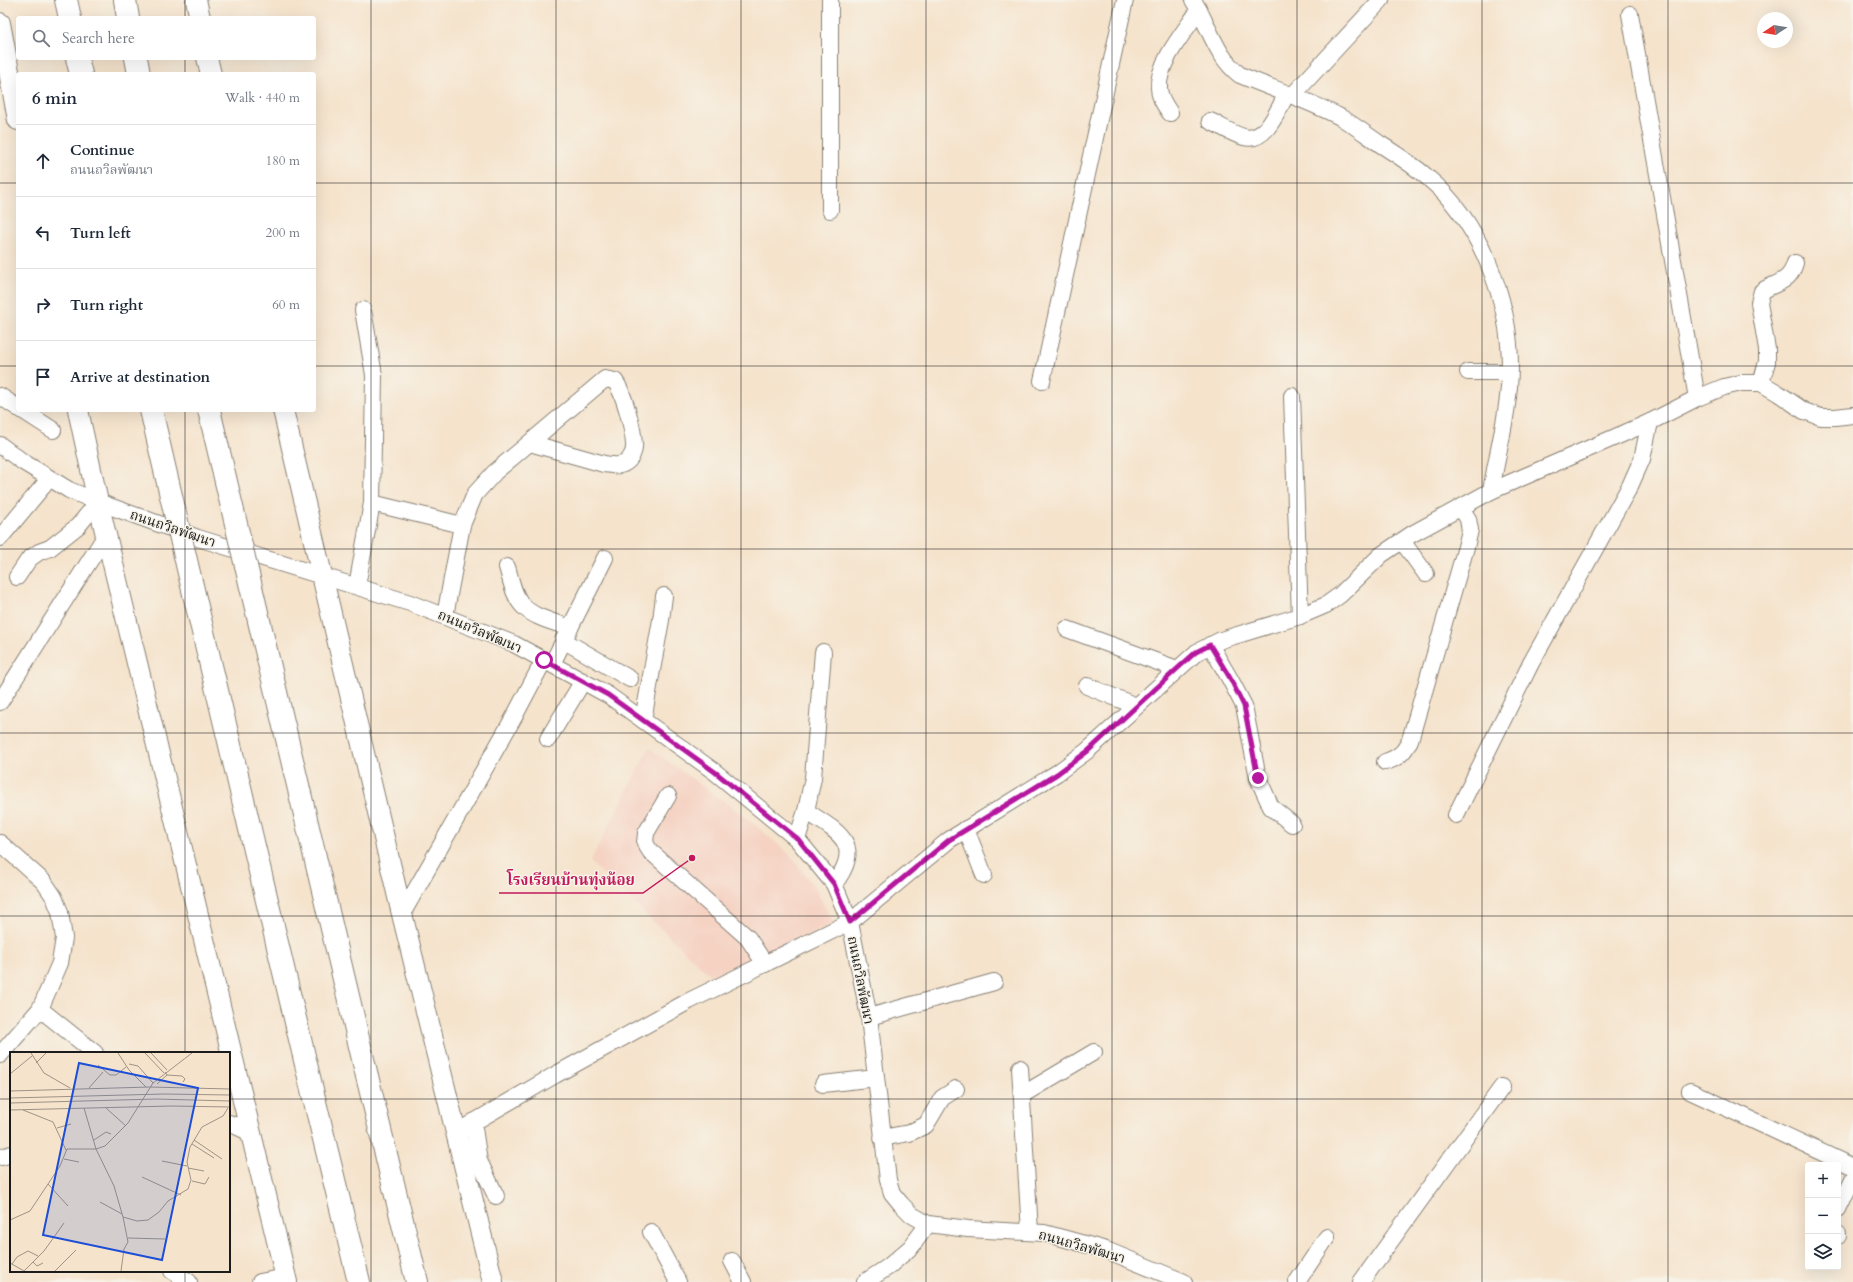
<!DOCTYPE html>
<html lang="en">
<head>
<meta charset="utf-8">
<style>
  :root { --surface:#fff; --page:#f2f2f3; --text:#1f2937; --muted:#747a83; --line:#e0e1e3 }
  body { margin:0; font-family:Cardo,"Noto Serif Thai",serif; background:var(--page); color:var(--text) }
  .controls { position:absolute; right:12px; bottom:12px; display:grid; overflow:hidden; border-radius:4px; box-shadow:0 4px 16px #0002 }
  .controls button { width:36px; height:36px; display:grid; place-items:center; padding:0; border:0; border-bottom:1px solid var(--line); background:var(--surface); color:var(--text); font:20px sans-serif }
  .compass { position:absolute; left:1757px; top:12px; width:36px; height:36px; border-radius:50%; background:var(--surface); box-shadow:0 4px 16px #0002; rotate:258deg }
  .stop { position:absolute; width:12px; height:12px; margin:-9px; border:3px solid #b5179e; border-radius:50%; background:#fff }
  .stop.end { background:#b5179e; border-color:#fff; box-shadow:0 1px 4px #0008 }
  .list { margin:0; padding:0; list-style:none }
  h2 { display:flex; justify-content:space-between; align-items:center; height:52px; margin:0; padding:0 16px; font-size:17px }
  h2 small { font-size:13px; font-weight:400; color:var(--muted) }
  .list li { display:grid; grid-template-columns:26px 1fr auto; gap:12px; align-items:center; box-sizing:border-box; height:72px; padding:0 16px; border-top:1px solid var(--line) }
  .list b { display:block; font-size:15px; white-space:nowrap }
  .list p { margin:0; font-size:13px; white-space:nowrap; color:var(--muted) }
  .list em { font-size:13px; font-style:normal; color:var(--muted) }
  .icon { flex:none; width:22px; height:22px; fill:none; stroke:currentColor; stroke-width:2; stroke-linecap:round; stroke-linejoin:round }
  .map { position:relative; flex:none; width:1853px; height:1282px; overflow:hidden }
  .search { position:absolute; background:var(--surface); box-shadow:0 4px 16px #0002; left:16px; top:16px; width:300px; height:44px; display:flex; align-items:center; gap:10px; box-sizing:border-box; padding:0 14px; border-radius:4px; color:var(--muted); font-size:15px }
  .panel { position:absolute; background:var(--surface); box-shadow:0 4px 16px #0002; left:16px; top:72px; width:300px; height:340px; border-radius:4px }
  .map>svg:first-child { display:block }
  .built { fill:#f5d2c2 }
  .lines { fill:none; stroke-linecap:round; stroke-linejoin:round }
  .minor-casing { stroke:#888074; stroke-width:18 }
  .major-casing { stroke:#888074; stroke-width:22 }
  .highway-casing { stroke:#888074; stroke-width:24 }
  .minor { stroke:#fff; stroke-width:16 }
  .major { stroke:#fff; stroke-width:20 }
  .highway { stroke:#fff; stroke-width:22 }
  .highway-bridge-casing { stroke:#888074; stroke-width:24; stroke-linecap:butt }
  .highway-bridge { stroke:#fff; stroke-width:22 }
  .route { stroke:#b5179e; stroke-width:5 }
  .grid { fill:none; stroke:#1c1c1c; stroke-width:1; stroke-opacity:0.55 }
  .labels { text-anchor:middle; stroke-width:3; stroke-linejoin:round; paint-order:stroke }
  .street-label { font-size:14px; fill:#1c1c1c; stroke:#f7f3e8 }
  .inset-road { fill:none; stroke:#9e9386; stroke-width:1 }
  .view { fill:#1d4ed8; fill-opacity:0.15; stroke:#1d4ed8; stroke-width:2 }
  .inset-edge { fill:none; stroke:#1c1c1c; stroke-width:2 }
  .leader { fill:none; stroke:#c2185b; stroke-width:1.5 }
  .callout-dot { fill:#c2185b; stroke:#f7f3e8; stroke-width:1.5 }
  .callout-label { font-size:15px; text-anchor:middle; font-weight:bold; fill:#c2185b; stroke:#f7f3e8; stroke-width:3; stroke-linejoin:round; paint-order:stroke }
</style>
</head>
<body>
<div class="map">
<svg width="1853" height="1282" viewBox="0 0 1853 1282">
  <rect width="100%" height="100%" fill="#f7f3e8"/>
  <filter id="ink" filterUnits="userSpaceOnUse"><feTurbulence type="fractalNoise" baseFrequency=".025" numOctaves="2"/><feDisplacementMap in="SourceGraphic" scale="8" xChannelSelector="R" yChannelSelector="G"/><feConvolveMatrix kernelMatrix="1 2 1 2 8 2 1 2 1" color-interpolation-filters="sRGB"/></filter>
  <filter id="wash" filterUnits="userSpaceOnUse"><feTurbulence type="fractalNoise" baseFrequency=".012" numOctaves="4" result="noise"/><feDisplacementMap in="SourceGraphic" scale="16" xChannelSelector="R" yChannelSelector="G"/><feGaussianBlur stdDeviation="0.9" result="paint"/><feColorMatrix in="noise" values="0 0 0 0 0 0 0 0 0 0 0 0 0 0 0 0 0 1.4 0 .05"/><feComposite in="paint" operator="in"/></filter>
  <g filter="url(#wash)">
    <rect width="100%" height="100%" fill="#f5e3cc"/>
    <polygon class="built" points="649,748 747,818 789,854 814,886 834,924 711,976 590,862"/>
  </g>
  <g filter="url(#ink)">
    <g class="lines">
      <g class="minor-casing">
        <g id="minor">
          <polyline points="830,0 830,210"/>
          <path d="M1193 0C1209 25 1216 57 1240 75 1273 89 1308 100 1340 117 1354 125 1367 135 1380 144 1396 154 1413 165 1427 177 1479 220 1510 299 1510 366 1510 407 1498 450 1491 491"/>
          <polyline points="1630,14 1697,398"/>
          <polyline points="1292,96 1381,0"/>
          <path d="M1170 113C1165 105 1159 98 1159 88 1157 63 1186 30 1199 10"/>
          <path d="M1210 121C1221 126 1232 134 1244 137 1266 143 1278 110 1286 95"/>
          <polyline points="1468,372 1509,372"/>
          <polyline points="1042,381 1125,0"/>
          <path d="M1761 383 1767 362V349L1759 303 1762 291C1777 282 1790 282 1795 263"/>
          <polyline points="0,396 18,408"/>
          <polyline points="1292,396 1300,616"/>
          <polyline points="22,410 53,430"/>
          <polyline points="0,445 23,462 69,490 98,502 198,538 410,603 514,644 608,695 715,772 797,839 834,884 850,922 869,1017 888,1180 892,1193 901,1204 912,1215 928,1224 968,1229 1044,1233 1106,1250 1184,1282"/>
          <polyline points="372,503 462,525"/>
          <polyline points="0,538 49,479"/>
          <polyline points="1402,541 1426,574"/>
          <path d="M507 567C511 580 514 598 524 607 535 618 555 622 570 628"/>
          <polyline points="17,577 29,559 39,552 50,548 78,526 98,502"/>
          <polyline points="357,586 372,503 374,375 363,310"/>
          <path d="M445 616 462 525 475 494 495 472 605 379 615 381C624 393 633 428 634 444 635 450 631 460 625 463 619 467 611 465 604 464L530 443"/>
          <polyline points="1067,629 1177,669"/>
          <polyline points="563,640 630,679"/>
          <polyline points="1210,645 1230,679 1244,706 1258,778 1271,807 1292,824"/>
          <polyline points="552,664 605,558"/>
          <polyline points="1087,686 1136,706"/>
          <polyline points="0,702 106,535"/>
          <polyline points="643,720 661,620 664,596"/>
          <polyline points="548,739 583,681"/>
          <path d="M1385 762C1398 758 1404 753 1410 740L1466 547 1470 530 1468 519 1461 508"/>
          <polyline points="668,796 646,833 645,843 650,851 748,938 765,964"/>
          <path d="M806 811C838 832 865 844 834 884"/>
          <polyline points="1456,815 1531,663 1630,486 1642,459 1650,422"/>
          <polyline points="966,829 984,875"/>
          <polyline points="797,839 806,811 813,778 823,652"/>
          <polyline points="0,843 44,882 54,897 60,912 64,938 60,963 40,1009 0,1055"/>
          <polyline points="402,914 514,717 544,660"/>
          <polyline points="40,1009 95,1053"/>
          <polyline points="869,1017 994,982"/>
          <polyline points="1020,1068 1030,1232"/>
          <polyline points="823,1084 876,1078"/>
          <polyline points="1690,1091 1853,1167"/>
          <polyline points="1022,1095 1094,1052"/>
          <polyline points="473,1122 479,1161 496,1196"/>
          <polyline points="229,1123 251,1133"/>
          <polyline points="457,1132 555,1075 689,1001 850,922 949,840 1057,773 1087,751 1197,652 1221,640 1300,616 1326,605 1340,595 1381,555 1412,534 1491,491 1650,422 1697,398 1724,387 1741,383 1761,383 1778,393 1804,411 1821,417 1835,417 1853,415"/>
          <polyline points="882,1138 909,1133 926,1125 942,1098 956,1089"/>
          <polyline points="2,1157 11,1154"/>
          <polyline points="1838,1210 1853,1179"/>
          <polyline points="651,1232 678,1282"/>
          <polyline points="1838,1234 1838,1236"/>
          <polyline points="732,1261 743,1282"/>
          <polyline points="172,1271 189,1282"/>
          <polyline points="260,1282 286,1277"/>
          <polyline points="865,1282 888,1267 911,1247 928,1224"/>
          <polyline points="1297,1282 1327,1237"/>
          <polyline points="1361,1282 1502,1087"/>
        </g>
      </g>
      <g class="major-casing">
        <g id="major">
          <polyline points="196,0 200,18"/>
          <polyline points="0,23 18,120"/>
          <polyline points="207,58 211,74"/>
          <polyline points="78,410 98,502 287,1282"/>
          <polyline points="283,410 402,914 493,1282"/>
        </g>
      </g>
      <g class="highway-casing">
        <g id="highway">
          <polyline points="66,0 70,18"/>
          <polyline points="125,0 128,18"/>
          <polyline points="77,58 81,74"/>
          <polyline points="136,58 139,74"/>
          <polyline points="367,1076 417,1282"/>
          <polyline points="314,1098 359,1282"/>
        </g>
      </g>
      <use href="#minor" class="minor"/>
      <use href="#major" class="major"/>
      <use href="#highway" class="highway"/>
      <g class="highway-bridge-casing">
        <g id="highway-bridge">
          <polyline points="151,410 189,573 314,1098"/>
          <polyline points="209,410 367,1076"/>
        </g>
      </g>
      <use href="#highway-bridge" class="highway-bridge"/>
    </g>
  </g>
  <g class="lines" filter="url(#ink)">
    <polyline class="route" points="544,660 608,695 715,772 798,839 834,884 850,922 949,840 1057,774 1088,751 1177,669 1196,652 1210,645 1230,678 1244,706 1258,778"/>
  </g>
  <path class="grid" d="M185 0V18M371 0V1282M556 0V1282M741 0V1282M926 0V1282M1112 0V1282M1297 0V1282M1482 0V1282M1668 0V1282M185 58V74M0 183H18M314 183H1853M0 366H18M314 366H1853M185 410V1053M0 549H1853M0 733H1853M0 916H1853M0 1099H11M229 1099H1853M185 1271V1282"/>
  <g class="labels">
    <g class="street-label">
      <text transform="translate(173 528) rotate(19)" y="5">ถนนถวิลพัฒนา</text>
      <text transform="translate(480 631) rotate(23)" y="5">ถนนถวิลพัฒนา</text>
      <text transform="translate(861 980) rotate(79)" y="5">ถนนถวิลพัฒนา</text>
      <text transform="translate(1082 1246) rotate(16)" y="5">ถนนถวิลพัฒนา</text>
    </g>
  </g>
  <g transform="translate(10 1052)">
    <rect width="220" height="220" fill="#f5e3cc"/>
    <path class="inset-road" d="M21 1 34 21 60 36M108 1 119 18 136 35M135 1 154 21M141 1 157 18M26 11 36 1M119 12 128 14 143 31M88 13 100 23H106L116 15M0 22 22 4M157 23 172 24 175 27 173 30M147 32 157 23 155 20M79 36 93 20M0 39 140 35 220 37M0 46 154 42 220 43M0 51 146 47 220 49M74 56 86 97 104 134 113 165 118 190 114 197 111 219M96 56 116 74M0 58 161 54 220 55M13 58 43 70 56 98M47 76 61 72M84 88 96 80 101 82M184 88 212 107M182 92 204 106M54 107 69 110M152 109 177 114M178 116 194 119M132 125 171 143M182 129 195 132 199 125M38 132 58 154M90 150 112 162M113 165 127 169 138 168 149 160 158 149 178 137 181 128 177 110 180 95 192 75 213 64 218 56M0 168 20 159 50 114 57 97H86L95 94 118 71 143 31 182 1M118 186 155 187M23 210 27 214 33 211M0 211 14 219M2 212 7 205 18 199 28 204M14 219 34 199 54 171M45 219 66 198"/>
    <path class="view" d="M69 11 188 36 152 208 33 183Z"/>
    <rect width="220" height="220" class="inset-edge"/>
  </g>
  <path class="leader" d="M692 858L643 893H499"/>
  <circle class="callout-dot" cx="692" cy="858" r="4"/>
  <g class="callout-label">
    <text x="571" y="885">โรงเรียนบ้านทุ่งน้อย</text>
  </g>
</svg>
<div class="controls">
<button>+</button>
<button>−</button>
<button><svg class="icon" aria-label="layers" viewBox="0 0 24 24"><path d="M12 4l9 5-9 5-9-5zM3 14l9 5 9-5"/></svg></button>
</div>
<svg class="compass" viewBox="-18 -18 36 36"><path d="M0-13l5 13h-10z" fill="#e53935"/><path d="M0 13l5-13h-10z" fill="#747a83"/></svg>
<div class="stop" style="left:544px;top:660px"></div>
<div class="stop end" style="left:1258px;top:778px"></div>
<div class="search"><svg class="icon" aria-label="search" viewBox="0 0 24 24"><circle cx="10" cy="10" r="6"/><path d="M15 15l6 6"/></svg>Search here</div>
<section class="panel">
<h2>6 min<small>Walk · 440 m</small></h2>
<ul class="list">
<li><svg class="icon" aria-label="ahead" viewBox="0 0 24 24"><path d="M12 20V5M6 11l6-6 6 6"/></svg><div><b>Continue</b><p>ถนนถวิลพัฒนา</p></div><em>180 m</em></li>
<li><svg class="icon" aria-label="left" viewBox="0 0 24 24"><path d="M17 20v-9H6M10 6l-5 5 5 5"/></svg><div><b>Turn left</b></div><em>200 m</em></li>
<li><svg class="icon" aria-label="right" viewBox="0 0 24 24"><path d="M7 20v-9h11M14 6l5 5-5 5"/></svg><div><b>Turn right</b></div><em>60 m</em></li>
<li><svg class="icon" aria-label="arrive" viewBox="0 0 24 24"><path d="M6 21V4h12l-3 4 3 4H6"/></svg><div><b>Arrive at destination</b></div></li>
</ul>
</section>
</div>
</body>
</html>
